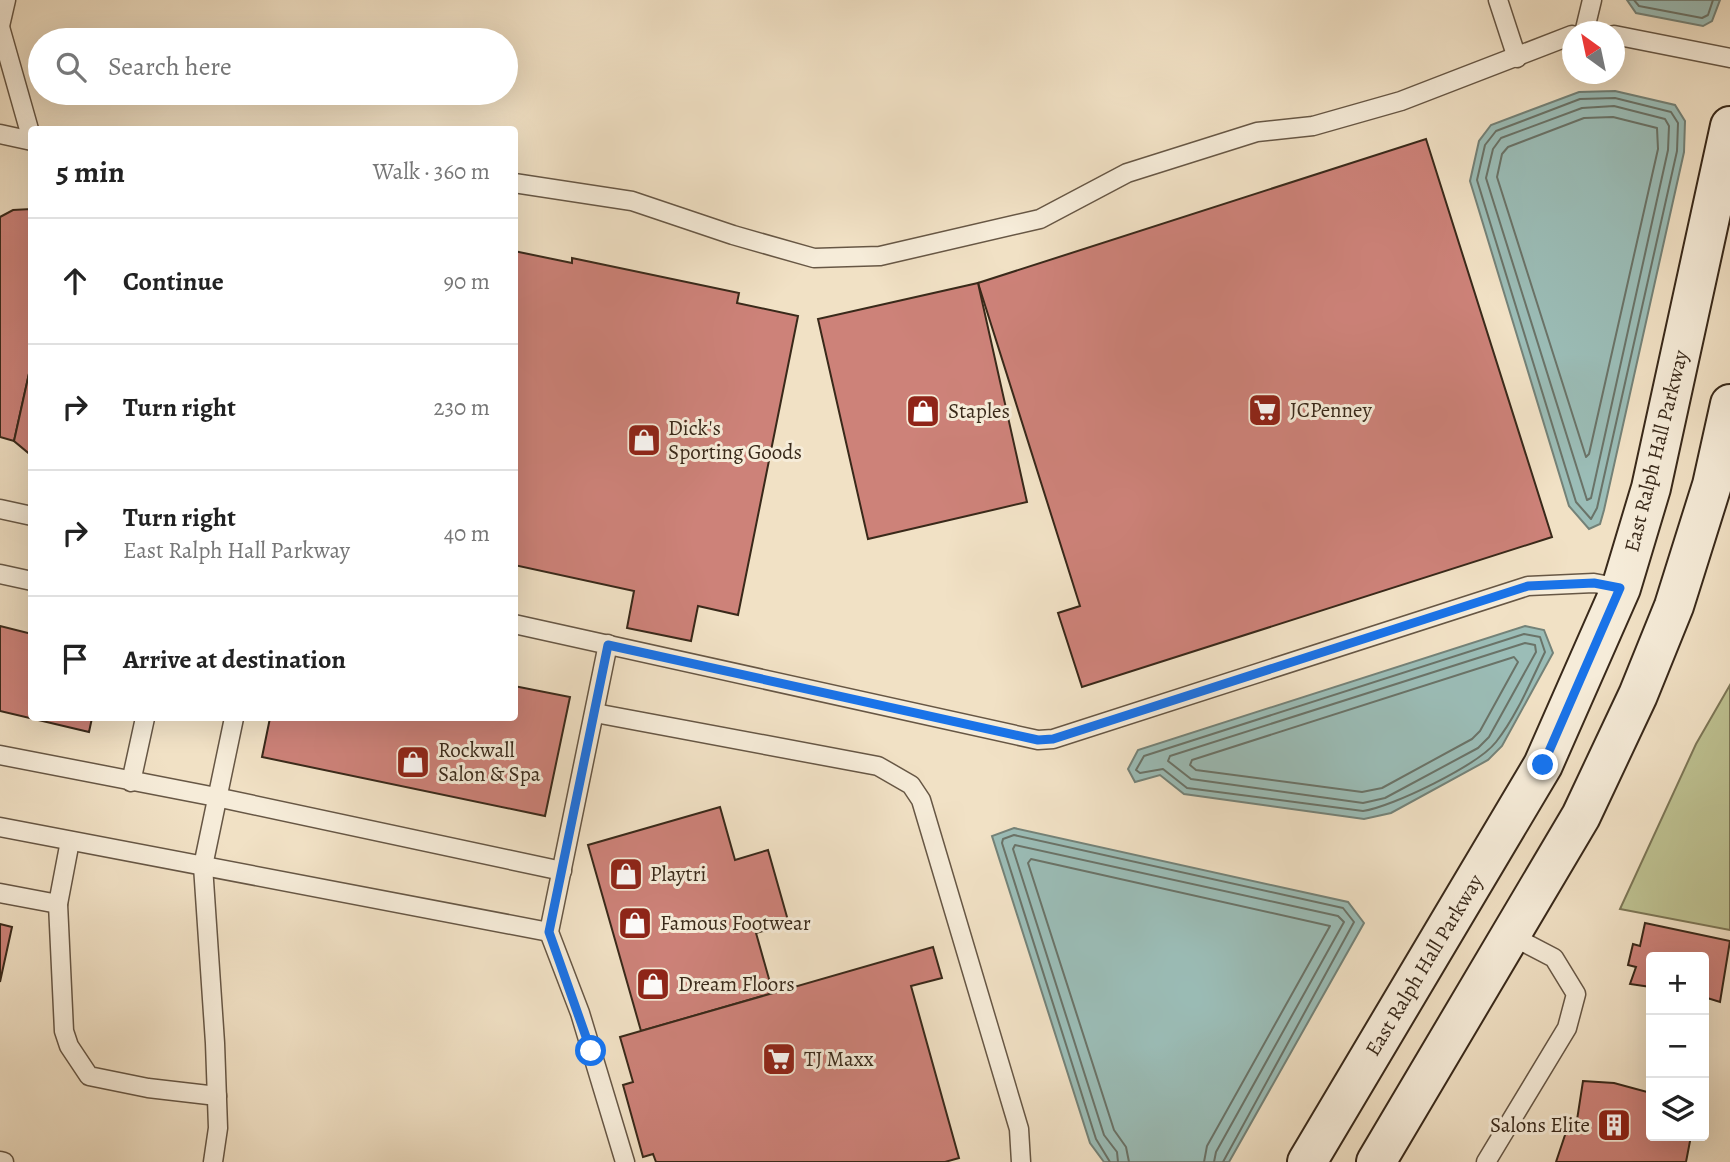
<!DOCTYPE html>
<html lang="en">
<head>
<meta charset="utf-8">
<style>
  :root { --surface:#fff; --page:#f2f2f2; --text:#222; --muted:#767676; --line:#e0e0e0 }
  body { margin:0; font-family:Alegreya,serif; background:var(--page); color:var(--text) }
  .controls { position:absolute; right:21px; bottom:21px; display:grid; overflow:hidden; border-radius:7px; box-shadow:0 7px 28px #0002 }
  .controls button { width:63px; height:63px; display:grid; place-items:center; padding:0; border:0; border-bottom:2px solid var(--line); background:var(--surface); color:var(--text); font:35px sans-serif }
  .compass { position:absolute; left:1562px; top:21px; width:63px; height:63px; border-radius:50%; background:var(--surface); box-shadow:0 7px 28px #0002; rotate:327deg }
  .stop { position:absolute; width:21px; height:21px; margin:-16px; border:5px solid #1a73e8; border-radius:50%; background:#fff }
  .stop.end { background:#1a73e8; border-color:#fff; box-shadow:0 2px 7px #0008 }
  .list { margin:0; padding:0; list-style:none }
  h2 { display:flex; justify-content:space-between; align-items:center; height:91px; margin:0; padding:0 28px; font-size:30px }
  h2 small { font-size:23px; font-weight:400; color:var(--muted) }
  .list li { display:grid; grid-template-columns:46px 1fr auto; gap:21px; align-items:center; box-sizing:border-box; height:126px; padding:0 28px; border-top:2px solid var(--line) }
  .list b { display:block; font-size:26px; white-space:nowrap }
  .list p { margin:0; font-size:23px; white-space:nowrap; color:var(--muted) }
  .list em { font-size:23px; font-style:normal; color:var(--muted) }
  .icon { flex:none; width:38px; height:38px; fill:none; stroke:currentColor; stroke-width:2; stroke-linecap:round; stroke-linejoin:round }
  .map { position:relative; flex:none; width:1730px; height:1162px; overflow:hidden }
  .search { position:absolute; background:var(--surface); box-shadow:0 7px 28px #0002; left:28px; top:28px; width:490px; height:77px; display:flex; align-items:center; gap:18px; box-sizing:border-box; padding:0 24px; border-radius:38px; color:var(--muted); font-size:26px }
  .panel { position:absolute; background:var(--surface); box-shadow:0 7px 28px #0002; left:28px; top:126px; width:490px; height:595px; border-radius:7px }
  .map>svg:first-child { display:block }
  .green { fill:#bec292; stroke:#7c7656; stroke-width:2 }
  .water { fill:#9bbdb7; stroke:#748278; stroke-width:2 }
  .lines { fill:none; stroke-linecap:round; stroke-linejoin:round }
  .shore { stroke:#6a7368; stroke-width:2 }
  .building { fill:#cd8279; stroke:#39291a; stroke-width:2 }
  .service-casing { stroke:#675745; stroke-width:21 }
  .secondary-casing { stroke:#39291a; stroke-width:42 }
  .service { stroke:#f6ecd9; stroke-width:18 }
  .secondary { stroke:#f6ecd9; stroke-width:38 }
  .route { stroke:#1a73e8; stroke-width:9 }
  .labels { text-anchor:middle; stroke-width:6; stroke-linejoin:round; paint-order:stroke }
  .poi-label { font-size:21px; fill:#39291a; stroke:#f6ecd9; text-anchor:start }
  .street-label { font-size:21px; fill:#39291a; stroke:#f6ecd9 }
</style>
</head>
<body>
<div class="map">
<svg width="1730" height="1162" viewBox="0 0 1730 1162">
  <rect width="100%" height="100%" fill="#f1e1c5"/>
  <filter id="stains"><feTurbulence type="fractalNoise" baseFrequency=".00286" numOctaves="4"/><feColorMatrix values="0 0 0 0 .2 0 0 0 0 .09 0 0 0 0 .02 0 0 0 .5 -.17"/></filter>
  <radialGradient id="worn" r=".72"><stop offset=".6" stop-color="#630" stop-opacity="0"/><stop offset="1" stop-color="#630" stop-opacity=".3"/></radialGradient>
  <polygon class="green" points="1730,685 1730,930 1620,909 1696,744"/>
  <g class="water">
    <polygon points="1627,0 1720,0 1712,21 1703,26 1636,13"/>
    <polygon points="1615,91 1675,105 1685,121 1684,152 1604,510 1600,524 1589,529 1569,506 1470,181 1479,141 1491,125 1579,92"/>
    <polygon points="1525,626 1544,630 1553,653 1502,746 1488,760 1391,813 1364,819 1184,794 1160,775 1135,782 1128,769 1138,750"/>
    <polygon points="1014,828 1348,902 1364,923 1229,1162 1104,1162 1090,1143 992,836"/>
  </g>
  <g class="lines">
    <g class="shore">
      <polyline points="1634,0 1639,6 1702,18 1708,15 1713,0"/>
      <polygon points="1615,98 1671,112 1678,123 1677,151 1597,508 1591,519 1576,502 1477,180 1485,145 1496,131 1580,99"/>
      <polygon points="1614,106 1665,119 1669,126 1668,150 1591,498 1587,500 1486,178 1493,149 1501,138 1582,108"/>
      <polygon points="1613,117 1657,128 1658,149 1589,454 1586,457 1497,177 1502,154 1508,147 1584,118"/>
      <path d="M1524 634 1540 637 1545 652C1531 681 1516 717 1496 742 1478 765 1392 807 1363 811L1187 788 1163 769 1140 773 1136 770 1144 756Z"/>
      <polygon points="1525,643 1535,645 1536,652 1489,737 1478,748 1385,798 1363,803 1191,779 1168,761 1170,756"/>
      <polygon points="1514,657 1518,662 1480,731 1472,739 1382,788 1362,792 1196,770 1190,765 1192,760"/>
      <polyline points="1110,1162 1096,1139 1002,843 1003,839 1014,835 1343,908 1354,922 1223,1162"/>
      <polyline points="1118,1162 1117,1152 1104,1135 1013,849 1015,845 1338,916 1344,922 1216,1152 1214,1162"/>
      <polyline points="1129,1162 1126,1147 1114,1130 1028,863 1031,859 1330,926 1207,1146 1204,1162"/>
    </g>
  </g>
  <g class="building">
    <polygon points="1426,139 1552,537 1082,687 1058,613 1080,606 978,283"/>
    <polygon points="31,209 32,360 14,441 0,437 0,217 13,210"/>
    <polygon points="514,251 572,263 572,258 739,293 737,303 798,316 738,615 698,606 691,641 627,628 634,591 514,565"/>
    <polygon points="978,283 1027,502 868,539 818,319"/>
    <polygon points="32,360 32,456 14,441"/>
    <polygon points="0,626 32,634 32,718 92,718 89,732 0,711"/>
    <polygon points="514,686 570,697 545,816 262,757 270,718 514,718"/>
    <polygon points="720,807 735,860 768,850 789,924 756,933 773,993 641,1031 588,845"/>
    <polygon points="1645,923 1730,941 1720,1002 1704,997 1704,957 1651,957 1651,987 1630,984 1636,967 1628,965 1633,944 1640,946"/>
    <polygon points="0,924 12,927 0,982"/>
    <polygon points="933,947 942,978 911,986 959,1158 945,1162 656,1162 653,1154 643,1157 623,1085 633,1082 620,1037"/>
    <polygon points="1583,1081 1614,1083 1651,1093 1651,1136 1691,1136 1686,1162 1556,1162 1566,1132 1575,1133"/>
  </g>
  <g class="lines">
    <g class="service-casing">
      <g id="service">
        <polyline points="1498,0 1517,58"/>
        <polyline points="0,26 6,0"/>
        <polyline points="0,27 32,140"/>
        <polyline points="1585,29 1592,0"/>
        <polyline points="1614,35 1730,58"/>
        <polyline points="0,134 32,141"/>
        <polyline points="514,183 632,201 733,235 814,258 880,256 1040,219 1127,173 1257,132 1313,126 1401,101 1572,35"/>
        <polyline points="0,509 32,516"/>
        <polyline points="0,574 32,581"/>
        <polyline points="514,624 1038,740 1053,739 1528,586 1594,583 1621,588"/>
        <polyline points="608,644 549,932 580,1013 625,1162"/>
        <polyline points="595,713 878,766 911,785 921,800 1019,1129 1021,1162"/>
        <polyline points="0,755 216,797 562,871"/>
        <polyline points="131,782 145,718"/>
        <polyline points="0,827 549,932"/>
        <polyline points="70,841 58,904 64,1031 69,1046 89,1076 148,1088 217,1096"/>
        <polyline points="0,893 58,904"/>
        <polyline points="0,1161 4,1162"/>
        <polyline points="213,1162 218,1128 215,1043 203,866 234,718"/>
        <polyline points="1486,1162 1567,1028 1576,994 1554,958 1510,935"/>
      </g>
    </g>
    <g class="secondary-casing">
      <g id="secondary">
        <polyline points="1307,1162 1543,765 1621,588 1651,488 1730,126"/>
        <polyline points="1376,1162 1581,816 1638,695 1674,606 1712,485 1730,404"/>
      </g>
    </g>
    <use href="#service" class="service"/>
    <use href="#secondary" class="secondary"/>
  </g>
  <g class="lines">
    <polyline class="route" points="591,1051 549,932 608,645 1038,740 1053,739 1528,586 1594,583 1620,588 1543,765"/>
  </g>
  <defs>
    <g id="supermarket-square" transform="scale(1.75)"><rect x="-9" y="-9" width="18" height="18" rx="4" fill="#8f2418" stroke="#f6ecd9"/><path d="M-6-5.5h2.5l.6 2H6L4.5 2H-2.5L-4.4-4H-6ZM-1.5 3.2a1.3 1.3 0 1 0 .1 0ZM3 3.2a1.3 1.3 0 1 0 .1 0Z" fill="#fff"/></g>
    <g id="shop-square" transform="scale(1.75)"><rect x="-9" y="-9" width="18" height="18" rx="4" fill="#8f2418" stroke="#f6ecd9"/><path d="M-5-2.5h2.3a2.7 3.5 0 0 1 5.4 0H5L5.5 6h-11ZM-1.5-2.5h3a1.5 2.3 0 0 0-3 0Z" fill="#fff"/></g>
    <g id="building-square" transform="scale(1.75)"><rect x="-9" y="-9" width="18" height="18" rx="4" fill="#8f2418" stroke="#f6ecd9"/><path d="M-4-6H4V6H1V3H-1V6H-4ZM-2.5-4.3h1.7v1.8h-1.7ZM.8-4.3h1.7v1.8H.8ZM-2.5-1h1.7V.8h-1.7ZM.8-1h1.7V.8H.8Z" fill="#fff"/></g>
  </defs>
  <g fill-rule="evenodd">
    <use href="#supermarket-square" x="1265" y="410"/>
    <use href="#shop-square" x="923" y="411"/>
    <use href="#shop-square" x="644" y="440"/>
    <use href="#shop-square" x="413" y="762"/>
    <use href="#shop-square" x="626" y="874"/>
    <use href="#shop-square" x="635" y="923"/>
    <use href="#shop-square" x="653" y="984"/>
    <use href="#supermarket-square" x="779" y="1059"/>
    <use href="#building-square" x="1614" y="1125"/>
  </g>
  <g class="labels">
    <g class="poi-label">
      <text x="1290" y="417">JCPenney</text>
      <text x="948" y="418">Staples</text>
      <text x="668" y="435">Dick's<tspan x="668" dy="24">Sporting Goods</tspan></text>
      <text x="438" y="757">Rockwall<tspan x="438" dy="24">Salon &amp; Spa</tspan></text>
      <text x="650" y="881">Playtri</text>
      <text x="660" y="930">Famous Footwear</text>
      <text x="678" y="991">Dream Floors</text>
      <text x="804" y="1066">TJ Maxx</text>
      <text x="1590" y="1132" text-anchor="end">Salons Elite</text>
    </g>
    <g class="street-label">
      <text transform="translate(1656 451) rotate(-76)" y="7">East Ralph Hall Parkway</text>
      <text transform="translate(1424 965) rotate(-59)" y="7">East Ralph Hall Parkway</text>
    </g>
  </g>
  <rect width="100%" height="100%" filter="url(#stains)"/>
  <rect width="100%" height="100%" fill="url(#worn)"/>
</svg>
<div class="controls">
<button>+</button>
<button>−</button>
<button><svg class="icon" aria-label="layers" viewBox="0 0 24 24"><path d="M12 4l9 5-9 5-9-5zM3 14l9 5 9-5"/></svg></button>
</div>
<svg class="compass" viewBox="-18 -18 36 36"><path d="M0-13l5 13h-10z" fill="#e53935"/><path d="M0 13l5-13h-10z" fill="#767676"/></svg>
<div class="stop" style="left:591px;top:1051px"></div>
<div class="stop end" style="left:1543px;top:765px"></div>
<div class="search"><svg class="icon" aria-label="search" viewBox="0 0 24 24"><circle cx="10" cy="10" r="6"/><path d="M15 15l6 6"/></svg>Search here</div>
<section class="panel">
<h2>5 min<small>Walk · 360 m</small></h2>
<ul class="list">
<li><svg class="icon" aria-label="ahead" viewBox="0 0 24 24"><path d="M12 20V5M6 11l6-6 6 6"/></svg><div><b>Continue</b></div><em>90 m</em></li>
<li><svg class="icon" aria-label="right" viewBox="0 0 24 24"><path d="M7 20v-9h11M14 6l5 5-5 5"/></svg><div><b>Turn right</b></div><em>230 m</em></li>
<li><svg class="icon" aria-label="right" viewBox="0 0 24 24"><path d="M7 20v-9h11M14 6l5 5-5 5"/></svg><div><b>Turn right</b><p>East Ralph Hall Parkway</p></div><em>40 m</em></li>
<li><svg class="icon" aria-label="arrive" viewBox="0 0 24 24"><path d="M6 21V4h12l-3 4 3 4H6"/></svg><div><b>Arrive at destination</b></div></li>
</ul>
</section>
</div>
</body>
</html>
